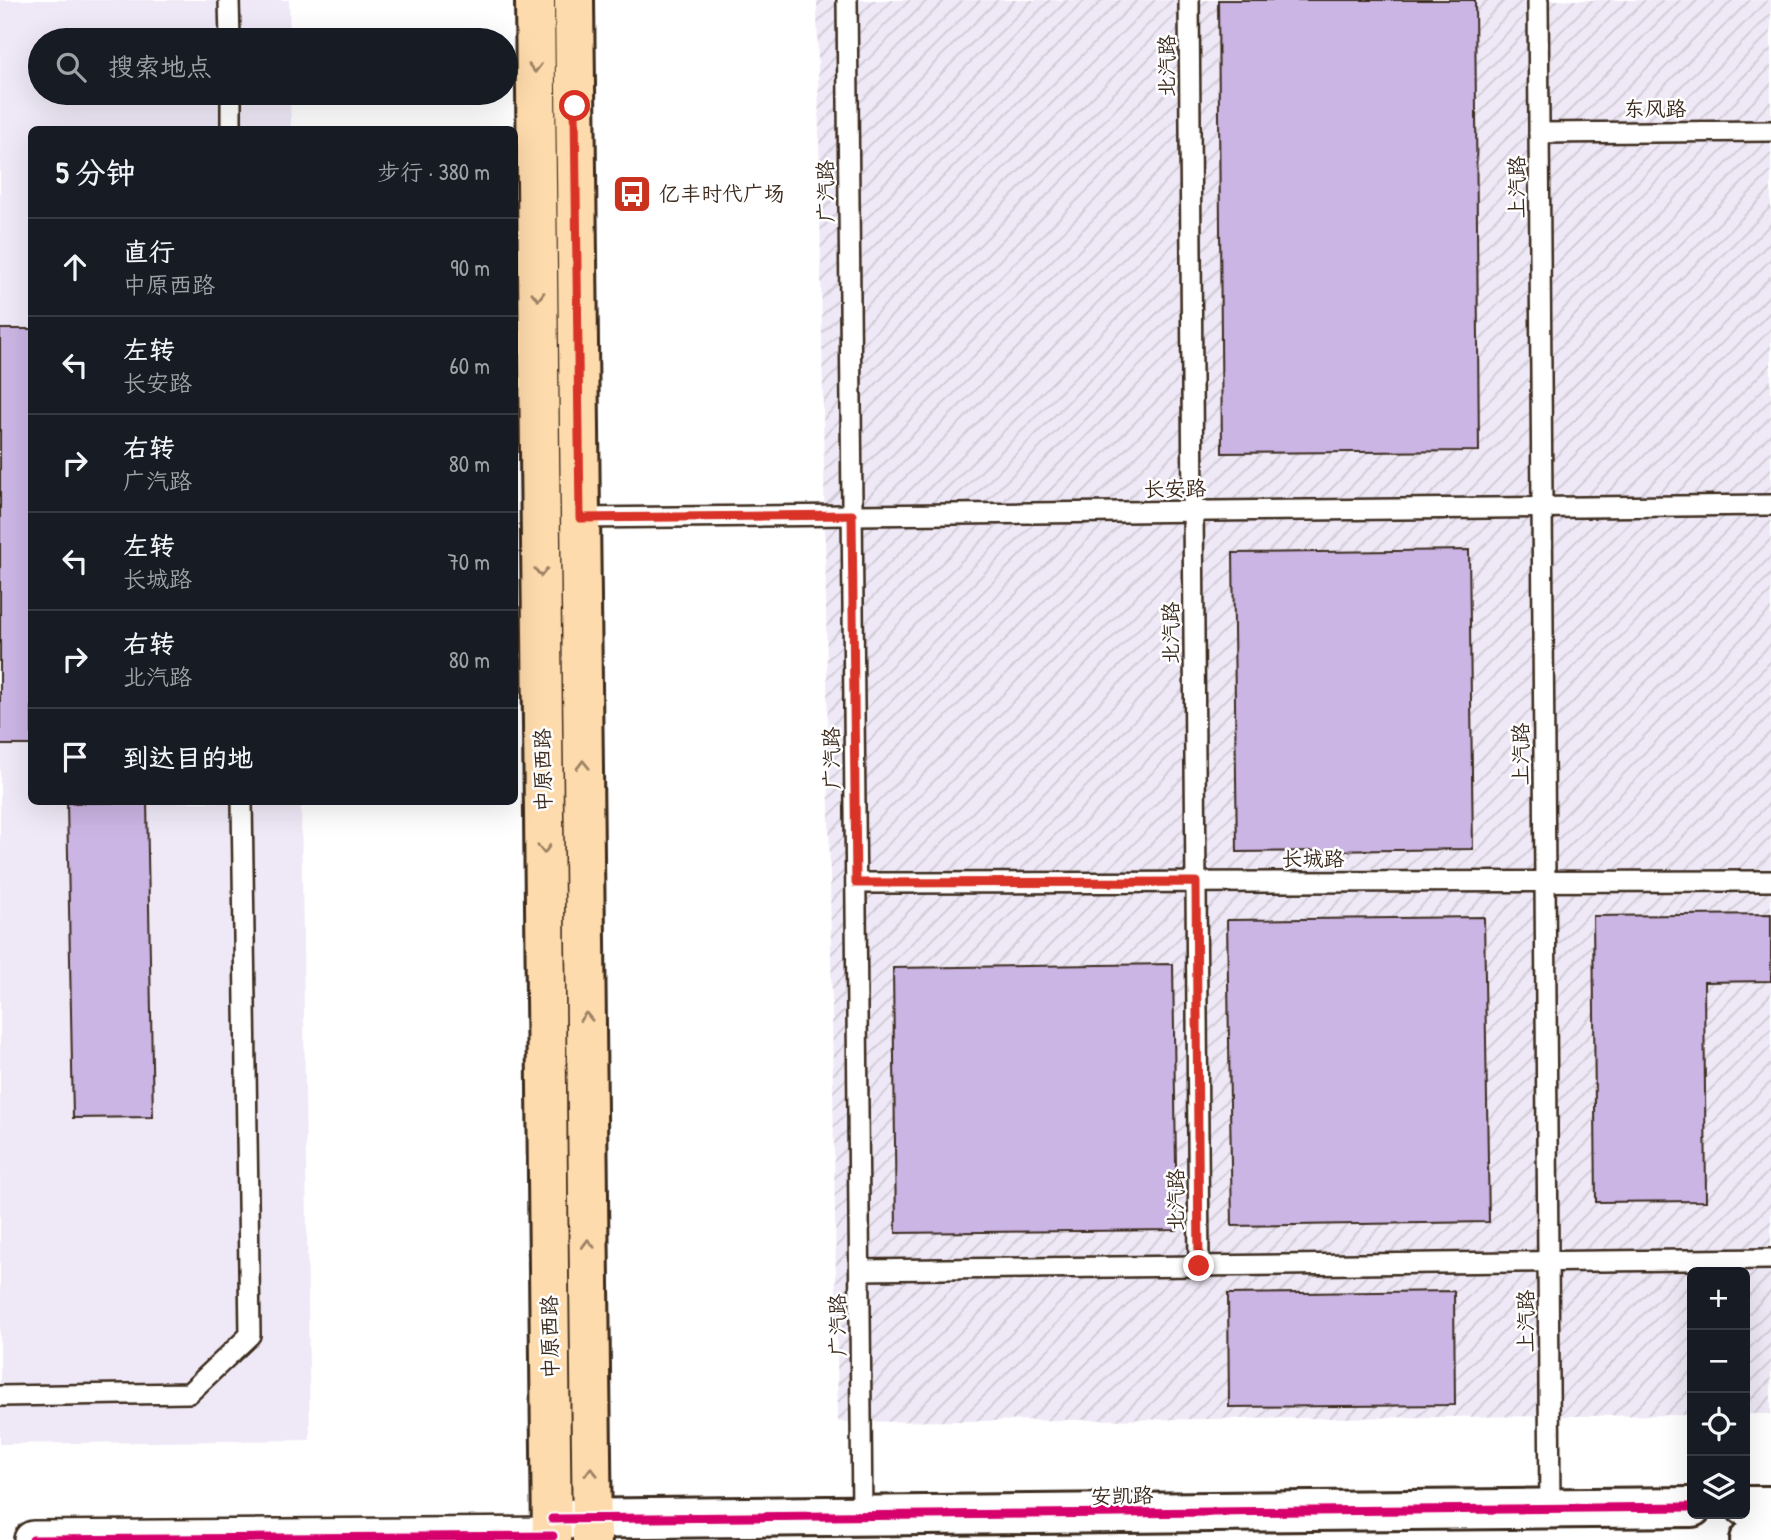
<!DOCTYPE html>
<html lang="zh">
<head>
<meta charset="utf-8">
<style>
  :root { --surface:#171b24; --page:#20242c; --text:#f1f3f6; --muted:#9ea1a6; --line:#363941 }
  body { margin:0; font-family:"Patrick Hand","LXGW WenKai TC",sans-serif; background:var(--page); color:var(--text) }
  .controls { position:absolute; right:21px; bottom:21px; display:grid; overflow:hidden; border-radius:10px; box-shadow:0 7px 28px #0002 }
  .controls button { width:63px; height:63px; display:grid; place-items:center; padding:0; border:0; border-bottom:2px solid var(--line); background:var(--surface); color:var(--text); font:35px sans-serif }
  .stop { position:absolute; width:21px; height:21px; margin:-16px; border:5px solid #d93025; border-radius:50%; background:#fff }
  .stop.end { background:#d93025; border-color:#fff; box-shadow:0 2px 7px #0008 }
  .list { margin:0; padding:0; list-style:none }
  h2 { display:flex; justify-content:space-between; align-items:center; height:91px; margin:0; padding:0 28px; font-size:30px }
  h2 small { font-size:23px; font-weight:400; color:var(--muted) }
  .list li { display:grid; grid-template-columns:46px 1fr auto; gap:21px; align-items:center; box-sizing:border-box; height:98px; padding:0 28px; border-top:2px solid var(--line) }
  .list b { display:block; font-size:26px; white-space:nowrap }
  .list p { margin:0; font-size:23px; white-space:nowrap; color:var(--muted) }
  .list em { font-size:23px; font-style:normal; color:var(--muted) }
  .icon { flex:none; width:38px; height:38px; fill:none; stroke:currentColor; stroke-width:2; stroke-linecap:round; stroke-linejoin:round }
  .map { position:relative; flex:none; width:1771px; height:1540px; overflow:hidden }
  .search { position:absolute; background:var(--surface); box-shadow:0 7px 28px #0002; left:28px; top:28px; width:490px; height:77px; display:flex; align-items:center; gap:18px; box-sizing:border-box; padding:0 24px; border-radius:38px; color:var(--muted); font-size:26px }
  .panel { position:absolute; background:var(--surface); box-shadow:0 7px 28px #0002; left:28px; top:126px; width:490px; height:679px; border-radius:10px }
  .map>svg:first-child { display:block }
  .built { fill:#efe9f7 }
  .industrial { fill:url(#industrial-furrows) }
  .building { fill:#cbb5e4; stroke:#3b2a1e; stroke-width:2 }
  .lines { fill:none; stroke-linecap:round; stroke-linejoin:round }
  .lane-casing { stroke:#3b2a1e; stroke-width:24 }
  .street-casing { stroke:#3b2a1e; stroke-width:42 }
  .secondary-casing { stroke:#3b2a1e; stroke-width:44 }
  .primary-casing { stroke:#3b2a1e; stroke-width:44 }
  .lane { stroke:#fff; stroke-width:19 }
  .street { stroke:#fff; stroke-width:37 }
  .secondary { stroke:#fff; stroke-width:38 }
  .primary { stroke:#fedbac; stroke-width:38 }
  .cycleway-casing { stroke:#fff; stroke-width:13 }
  .cycleway { stroke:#d6006c; stroke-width:9 }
  .oneway { stroke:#9c8265 }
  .route { stroke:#d93025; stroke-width:9 }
  .labels { text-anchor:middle; stroke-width:5; stroke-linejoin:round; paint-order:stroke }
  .street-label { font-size:21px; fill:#3b2a1e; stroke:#fff }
  .poi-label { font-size:21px; fill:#3b2a1e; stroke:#fff; text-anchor:start }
</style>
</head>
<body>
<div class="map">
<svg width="1771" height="1540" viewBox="0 0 1771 1540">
  <defs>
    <pattern id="industrial-furrows" width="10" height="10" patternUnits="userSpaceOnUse" patternTransform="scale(1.75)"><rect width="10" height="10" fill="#efe9f7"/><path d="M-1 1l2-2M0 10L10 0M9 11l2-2" fill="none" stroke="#cec8d3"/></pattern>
  </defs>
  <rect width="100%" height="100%" fill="#fff"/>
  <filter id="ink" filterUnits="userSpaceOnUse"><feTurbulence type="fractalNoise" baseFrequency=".0143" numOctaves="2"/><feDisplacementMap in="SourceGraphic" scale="14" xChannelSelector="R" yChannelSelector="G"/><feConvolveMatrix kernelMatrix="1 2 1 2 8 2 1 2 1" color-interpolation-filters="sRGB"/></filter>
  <g filter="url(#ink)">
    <polygon class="built" points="0,0 289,0 290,40 40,40 40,93 290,93 291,129 32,130 32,802 301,802 310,1440 0,1444"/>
    <polygon class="industrial" points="817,0 1771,0 1771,1414 1745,1414 1745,1272 1692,1272 1692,1415 838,1422"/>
    <g class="building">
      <polygon points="1218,0 1475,0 1479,451 1222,453"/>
      <rect x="0" y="329" width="32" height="416"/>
      <polygon points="1469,550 1473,849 1237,852 1233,553"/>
      <polygon points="147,802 153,1117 73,1118 67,803"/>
      <polygon points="1771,914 1771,981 1704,982 1706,1201 1596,1202 1593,916"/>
      <polygon points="1484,917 1489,1222 1232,1226 1227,920"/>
      <polygon points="1173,964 1177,1230 896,1233 893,968"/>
      <polygon points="1454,1291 1455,1405 1229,1407 1228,1294"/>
    </g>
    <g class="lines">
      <g class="lane-casing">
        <g id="lane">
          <polyline points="229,0 230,40"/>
          <polyline points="847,0 862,1516"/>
          <polyline points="1189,0 1199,1266"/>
          <polyline points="1538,0 1550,1508"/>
          <polyline points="231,93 231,130"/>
          <polyline points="1539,133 1771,131"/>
          <polyline points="580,518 1771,505"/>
          <polyline points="856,883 1771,881"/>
          <polyline points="860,1270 1771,1259"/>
          <polyline points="0,1396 189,1393 250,1335 242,802"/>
        </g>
      </g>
      <g class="street-casing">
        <polyline id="street" points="33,1540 553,1536"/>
      </g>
      <g class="secondary-casing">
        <g id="secondary">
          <polyline points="1745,1506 1771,1506"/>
          <polyline points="552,1519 1692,1507"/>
          <polyline points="1750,1540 1771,1540"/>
        </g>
      </g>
      <g class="primary-casing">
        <g id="primary">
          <polyline points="535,0 552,1540"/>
          <polyline points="574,0 592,1540"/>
        </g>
      </g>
      <use href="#lane" class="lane"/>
      <use href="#street" class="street"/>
      <use href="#secondary" class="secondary"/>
      <use href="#primary" class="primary"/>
      <g class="cycleway-casing">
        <g id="cycleway">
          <polyline points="552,1519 1692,1507"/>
          <polyline points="33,1540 553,1536"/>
        </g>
      </g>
      <use href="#cycleway" class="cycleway"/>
    </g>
    <defs><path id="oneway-chevron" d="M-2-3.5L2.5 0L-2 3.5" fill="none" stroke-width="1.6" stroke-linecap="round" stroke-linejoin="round" transform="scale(1.75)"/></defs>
    <g class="oneway">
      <use href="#oneway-chevron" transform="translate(535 68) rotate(90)"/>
      <use href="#oneway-chevron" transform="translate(538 296) rotate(89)"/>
      <use href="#oneway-chevron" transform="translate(541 572) rotate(89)"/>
      <use href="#oneway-chevron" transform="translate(583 765) rotate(-91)"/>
      <use href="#oneway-chevron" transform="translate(544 849) rotate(89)"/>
      <use href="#oneway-chevron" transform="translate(586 1017) rotate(-91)"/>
      <use href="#oneway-chevron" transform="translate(588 1244) rotate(-91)"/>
      <use href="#oneway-chevron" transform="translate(591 1472) rotate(-91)"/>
    </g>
  </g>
  <g class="lines" filter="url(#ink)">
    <polyline class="route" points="575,106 580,518 852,515 856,883 1196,882 1199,1266"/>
  </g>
  <defs>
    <g id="bus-square" transform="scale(2.0125)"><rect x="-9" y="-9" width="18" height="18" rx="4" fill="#c8321e" stroke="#fff"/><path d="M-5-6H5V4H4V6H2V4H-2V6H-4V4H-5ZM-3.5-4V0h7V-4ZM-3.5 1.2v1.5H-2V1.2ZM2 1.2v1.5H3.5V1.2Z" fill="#fff"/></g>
  </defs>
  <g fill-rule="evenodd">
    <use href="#bus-square" x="632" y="194"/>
  </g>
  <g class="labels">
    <g class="street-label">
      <text transform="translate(1167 66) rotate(-90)" y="7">北汽路</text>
      <text x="1655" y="116">东风路</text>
      <text transform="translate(1517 187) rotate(-90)" y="7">上汽路</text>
      <text transform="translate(826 191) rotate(-91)" y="7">广汽路</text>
      <text transform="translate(1175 489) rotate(-1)" y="7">长安路</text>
      <text transform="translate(1171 633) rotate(-90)" y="7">北汽路</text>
      <text transform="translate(1521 754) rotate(-90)" y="7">上汽路</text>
      <text transform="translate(832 758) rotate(-91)" y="7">广汽路</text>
      <text transform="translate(543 770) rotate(-91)" y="7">中原西路</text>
      <text x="1313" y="866">长城路</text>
      <text transform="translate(1176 1200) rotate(-90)" y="7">北汽路</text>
      <text transform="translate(1526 1321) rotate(-90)" y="7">上汽路</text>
      <text transform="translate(838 1325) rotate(-91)" y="7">广汽路</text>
      <text transform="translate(550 1337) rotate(-91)" y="7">中原西路</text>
      <text transform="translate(1122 1496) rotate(-1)" y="7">安凯路</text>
    </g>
    <g class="poi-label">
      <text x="659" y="201">亿丰时代广场</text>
    </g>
  </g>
</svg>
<div class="controls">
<button>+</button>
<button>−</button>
<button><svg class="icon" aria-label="locate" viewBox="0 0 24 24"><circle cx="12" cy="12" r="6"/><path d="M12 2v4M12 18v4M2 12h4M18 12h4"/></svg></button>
<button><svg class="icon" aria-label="layers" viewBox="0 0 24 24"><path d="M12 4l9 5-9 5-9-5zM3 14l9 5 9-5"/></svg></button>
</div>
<div class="stop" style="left:575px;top:106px"></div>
<div class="stop end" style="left:1199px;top:1266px"></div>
<div class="search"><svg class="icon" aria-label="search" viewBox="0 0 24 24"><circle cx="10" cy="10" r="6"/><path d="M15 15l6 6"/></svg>搜索地点</div>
<section class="panel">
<h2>5 分钟<small>步行 · 380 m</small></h2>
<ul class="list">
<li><svg class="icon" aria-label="ahead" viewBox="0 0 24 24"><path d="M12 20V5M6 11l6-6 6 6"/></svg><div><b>直行</b><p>中原西路</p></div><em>90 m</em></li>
<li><svg class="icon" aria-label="left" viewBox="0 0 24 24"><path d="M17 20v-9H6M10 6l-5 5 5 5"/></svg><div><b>左转</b><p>长安路</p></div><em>60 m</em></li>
<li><svg class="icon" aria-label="right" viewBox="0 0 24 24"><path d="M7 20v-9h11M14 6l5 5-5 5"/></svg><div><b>右转</b><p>广汽路</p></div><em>80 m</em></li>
<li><svg class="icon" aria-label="left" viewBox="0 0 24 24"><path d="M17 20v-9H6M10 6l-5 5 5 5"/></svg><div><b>左转</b><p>长城路</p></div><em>70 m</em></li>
<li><svg class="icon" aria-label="right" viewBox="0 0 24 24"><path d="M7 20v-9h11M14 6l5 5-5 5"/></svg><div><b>右转</b><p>北汽路</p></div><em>80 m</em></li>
<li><svg class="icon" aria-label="arrive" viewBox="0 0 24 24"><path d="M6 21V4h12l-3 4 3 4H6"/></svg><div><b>到达目的地</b></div></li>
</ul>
</section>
</div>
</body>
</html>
